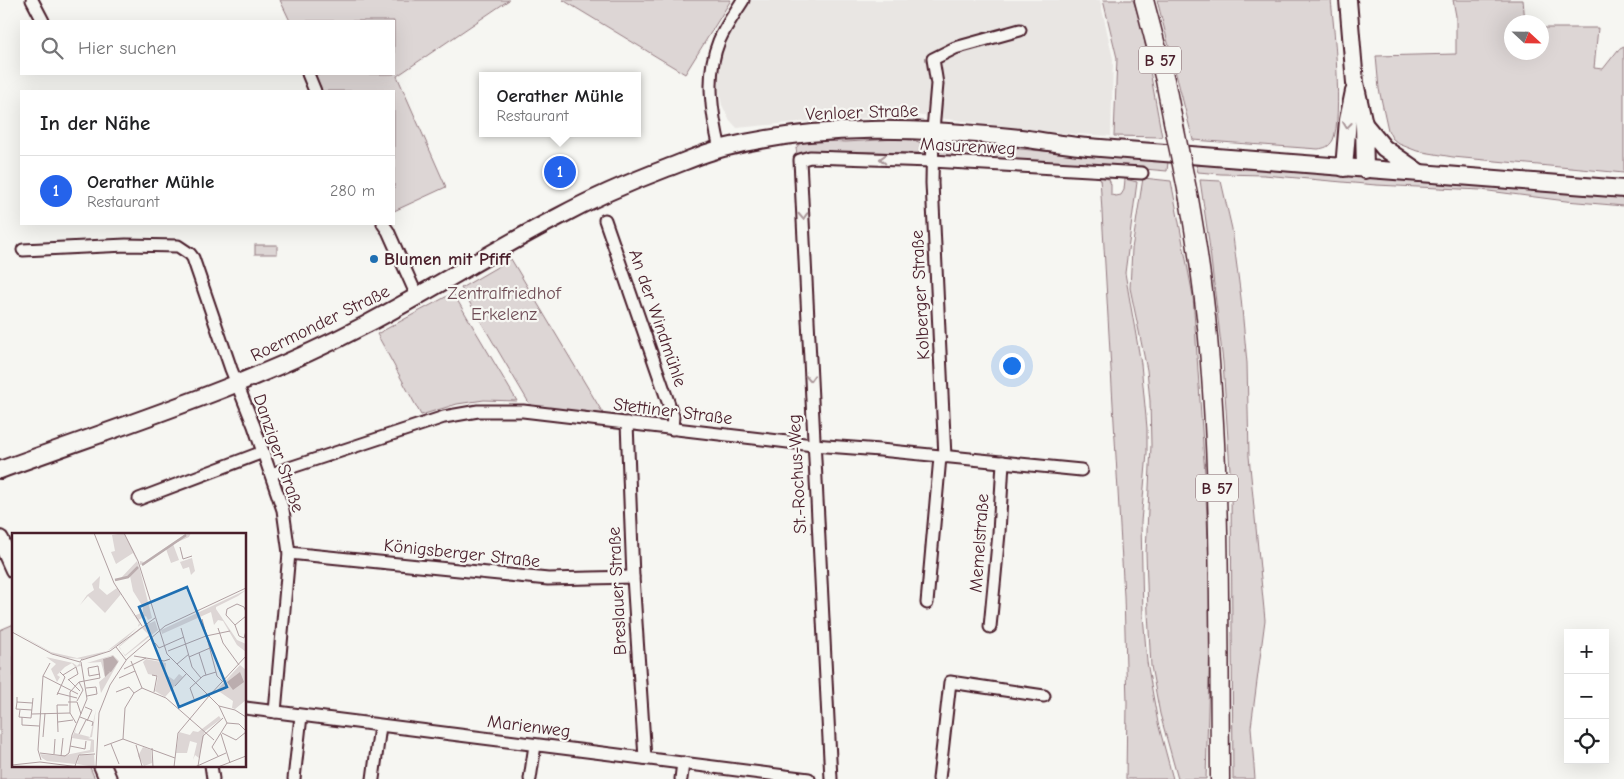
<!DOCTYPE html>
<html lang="de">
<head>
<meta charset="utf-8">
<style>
  :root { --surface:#fff; --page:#f2f2f2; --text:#202124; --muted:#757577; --line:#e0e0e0; --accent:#2563eb }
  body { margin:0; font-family:"Comic Neue",sans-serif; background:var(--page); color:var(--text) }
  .controls { position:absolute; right:15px; bottom:15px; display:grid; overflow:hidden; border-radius:0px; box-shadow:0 5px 20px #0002 }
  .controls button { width:45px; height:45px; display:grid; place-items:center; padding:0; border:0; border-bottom:1px solid var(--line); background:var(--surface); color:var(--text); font:25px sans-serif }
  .compass { position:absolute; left:1504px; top:15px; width:45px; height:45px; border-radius:50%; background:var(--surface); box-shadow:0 5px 20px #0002; rotate:112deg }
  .you { position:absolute; left:1011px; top:365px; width:18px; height:18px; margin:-12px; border:4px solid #fff; border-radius:50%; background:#1a73e8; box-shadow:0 0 0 8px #1a73e833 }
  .badge { display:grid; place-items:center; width:32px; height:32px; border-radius:50%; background:var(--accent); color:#fff; font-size:16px; font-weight:700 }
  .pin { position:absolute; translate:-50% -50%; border:2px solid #fff; box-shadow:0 1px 5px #0006 }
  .popup { position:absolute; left:479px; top:72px; width:162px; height:65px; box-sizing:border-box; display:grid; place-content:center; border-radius:0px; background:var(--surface); filter:drop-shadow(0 1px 4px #0005); font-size:16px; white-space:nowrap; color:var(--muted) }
  .popup b { font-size:19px; color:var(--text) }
  .popup::after { content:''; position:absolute; left:50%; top:100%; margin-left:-10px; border:10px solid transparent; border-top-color:var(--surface) }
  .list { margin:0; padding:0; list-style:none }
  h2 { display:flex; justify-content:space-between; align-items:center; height:65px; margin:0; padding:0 20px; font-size:21px }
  h2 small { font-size:16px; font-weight:400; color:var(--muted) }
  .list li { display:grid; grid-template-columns:32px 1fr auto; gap:15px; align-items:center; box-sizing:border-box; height:70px; padding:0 20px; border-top:1px solid var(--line) }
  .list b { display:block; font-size:19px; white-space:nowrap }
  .list p { margin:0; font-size:16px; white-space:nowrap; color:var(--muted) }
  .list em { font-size:16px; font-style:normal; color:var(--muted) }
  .icon { flex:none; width:28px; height:28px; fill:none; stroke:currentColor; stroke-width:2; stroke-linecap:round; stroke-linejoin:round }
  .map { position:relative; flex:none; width:1624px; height:779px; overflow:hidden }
  .search { position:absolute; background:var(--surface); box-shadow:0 5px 20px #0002; left:20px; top:20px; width:375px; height:55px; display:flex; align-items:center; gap:12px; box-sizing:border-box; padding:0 18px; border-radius:0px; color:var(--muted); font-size:19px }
  .panel { position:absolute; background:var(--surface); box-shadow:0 5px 20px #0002; left:20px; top:90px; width:375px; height:135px; border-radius:0px }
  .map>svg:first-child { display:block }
  .built { fill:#e9e6e3 }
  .green { fill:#ddd6d5; stroke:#947a80 }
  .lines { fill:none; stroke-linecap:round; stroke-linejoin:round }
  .street-casing { stroke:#4a1f2b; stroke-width:15 }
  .secondary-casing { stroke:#4a1f2b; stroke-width:20 }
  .primary-casing { stroke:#4a1f2b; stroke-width:21 }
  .street { stroke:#f6f6f2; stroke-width:11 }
  .secondary { stroke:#f6f6f2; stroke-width:16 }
  .primary { stroke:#f6f6f2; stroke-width:18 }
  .primary-bridge-casing { stroke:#4a1f2b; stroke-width:21; stroke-linecap:butt }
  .primary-bridge { stroke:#f6f6f2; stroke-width:18 }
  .oneway { stroke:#a99598 }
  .poi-dot { fill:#1f6fb2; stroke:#f6f6f2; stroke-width:2 }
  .labels { text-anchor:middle; stroke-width:4.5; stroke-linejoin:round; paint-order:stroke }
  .shield { fill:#f6f6f2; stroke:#7e6067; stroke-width:1 }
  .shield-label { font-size:16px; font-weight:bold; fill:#4a1f2b }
  .street-label { font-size:18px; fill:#4a1f2b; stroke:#f6f6f2 }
  .poi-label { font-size:18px; font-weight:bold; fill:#4a1f2b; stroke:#f6f6f2; text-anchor:start }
  .park-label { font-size:18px; fill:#6f4d56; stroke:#f6f6f2 }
  .inset-river { fill:none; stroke:#bbadae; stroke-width:2.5 }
  .inset-road { fill:none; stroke:#b1a0a2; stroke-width:1 }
  .view { fill:#1f6fb2; fill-opacity:0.15; stroke:#1f6fb2; stroke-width:2.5 }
  .inset-edge { fill:none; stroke:#4a1f2b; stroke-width:2.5 }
</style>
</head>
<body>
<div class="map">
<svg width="1624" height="779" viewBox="0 0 1624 779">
  <rect width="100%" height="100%" fill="#f6f6f2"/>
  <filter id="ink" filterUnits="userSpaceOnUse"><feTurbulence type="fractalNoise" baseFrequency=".02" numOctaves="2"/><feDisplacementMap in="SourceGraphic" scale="10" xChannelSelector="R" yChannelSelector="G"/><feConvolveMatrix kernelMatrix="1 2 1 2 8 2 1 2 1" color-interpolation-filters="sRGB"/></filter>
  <g filter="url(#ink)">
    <polygon class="built" points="748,0 1100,0 1113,59 1111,136 1059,133 915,115 799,122 737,128 729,119 722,105 719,89 719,69 723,47"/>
    <g class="green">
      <polygon points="280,0 509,0 397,76 446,187 394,211 394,91 321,91 313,74 394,74 394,21 290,21"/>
      <polygon points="563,0 731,0 685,74"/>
      <polygon points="1103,0 1133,0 1142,27 1162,137 1114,136 1117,58"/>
      <path d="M1157 0H1331C1334 27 1343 117 1333 140 1329 147 1325 148 1318 149L1193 140Z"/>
      <polygon points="1453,0 1523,0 1525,22 1512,22 1512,52 1542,52 1542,28 1598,28 1594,68 1603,69 1618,50 1624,47 1624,173 1453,157 1417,151 1399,144 1392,138 1388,130 1379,89 1376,56 1456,54 1456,16"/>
      <path d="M896 139C906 140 917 138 924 146L923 153 807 151 797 155 796 148 800 143 807 140 846 142Z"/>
      <polygon points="940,142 1168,162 1167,171 1122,167 1048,165 941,155 936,151 937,144"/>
      <polygon points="1196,165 1266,168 1624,196 1624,206 1566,201 1481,190 1376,185 1264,175 1221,174 1198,172"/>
      <polygon points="1100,177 1109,179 1111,185 1111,195 1116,196 1121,195 1124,190 1125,179 1137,182 1125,273 1141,364 1147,428 1147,453 1141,522 1143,615 1147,662 1158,723 1173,779 1126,779 1127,703 1124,596"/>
      <polygon points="1143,178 1171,181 1193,296 1205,475 1211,606 1206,779 1178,779 1160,714 1151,666 1148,613 1146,553 1151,445 1150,401 1147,370 1130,288 1132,249"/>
      <polygon points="1200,180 1221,181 1232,229 1241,298 1247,363 1249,456 1265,620 1251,727 1255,779 1233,779 1231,486 1223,362 1209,242"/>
      <rect x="255" y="245" width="22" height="9"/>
      <polygon points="511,259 604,415 532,408 461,288"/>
      <polygon points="453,293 517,401 484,400 457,404 421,415 377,334"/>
      <polygon points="14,624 14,765 89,765 95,779 0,779 0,630"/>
    </g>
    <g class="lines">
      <g class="street-casing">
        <g id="street">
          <polyline points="32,0 43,21"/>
          <polyline points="308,74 315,91"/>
          <path d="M720 149C712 114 705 75 719 41 725 27 735 13 743 0"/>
          <polyline points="605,220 673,416 672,429"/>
          <polyline points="383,224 388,231 417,296"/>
          <polyline points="23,250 126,245 178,246 190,254 193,258 231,369 254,426 283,510 289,553 275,712"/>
          <polyline points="627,423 633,577 645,758"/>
          <polyline points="945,457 932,183 933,130 937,84 933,59 955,48 1020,30"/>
          <polyline points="271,474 444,417 478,411 523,411 813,445 880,450 1081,470"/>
          <polyline points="139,499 263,452"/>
          <polyline points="289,553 548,579 633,577"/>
          <polyline points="927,603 940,457"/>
          <polyline points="990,627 999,533 1003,462"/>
          <polyline points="245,708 809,779"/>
          <polyline points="211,765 213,779"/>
          <polyline points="294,779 301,716"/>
          <polyline points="373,779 380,726"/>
          <polyline points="530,779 535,745"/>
          <polyline points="681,779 683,763"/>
          <polyline points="831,779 800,160 810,157 932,161 1142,173"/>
          <polyline points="939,779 950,682 1044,696"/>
        </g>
      </g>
      <g class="secondary-casing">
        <g id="secondary">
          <polyline points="1348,0 1355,83 1364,124 1365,170"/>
          <polyline points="1364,124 1384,148 1420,173"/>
          <polyline points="1344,168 1348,120 1354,91"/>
          <path d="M0 470C123 425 249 386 365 325 430 291 492 251 558 217 593 198 630 182 667 168 686 161 704 153 723 148 821 123 921 128 1020 138 1043 141 1065 145 1088 147 1267 160 1445 176 1624 189"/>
          <polyline points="0,539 14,570"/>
          <polyline points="102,765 108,779"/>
        </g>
      </g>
      <g class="primary-casing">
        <g id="primary">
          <polyline points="1144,0 1165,80 1173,121"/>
          <path d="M1189 199C1197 245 1204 291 1208 338 1221 484 1219 632 1220 779"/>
        </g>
      </g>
      <use href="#street" class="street"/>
      <use href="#secondary" class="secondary"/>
      <use href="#primary" class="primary"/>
      <g class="primary-bridge-casing">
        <polyline id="primary-bridge" points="1173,121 1189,199"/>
      </g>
      <use href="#primary-bridge" class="primary-bridge"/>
    </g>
    <defs><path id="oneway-chevron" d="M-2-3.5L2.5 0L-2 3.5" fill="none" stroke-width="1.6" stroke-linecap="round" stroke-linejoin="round" transform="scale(1.25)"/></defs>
    <g class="oneway">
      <use href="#oneway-chevron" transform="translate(1347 125) rotate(97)"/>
      <use href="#oneway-chevron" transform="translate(883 159) rotate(-178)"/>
      <use href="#oneway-chevron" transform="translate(803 216) rotate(87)"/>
      <use href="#oneway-chevron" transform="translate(810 378) rotate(87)"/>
    </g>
  </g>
  <circle class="poi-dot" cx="374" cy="259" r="5"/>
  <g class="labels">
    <g class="shield">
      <rect x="1139" y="46.5" width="42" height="27" rx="4"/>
      <rect x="1196" y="474.5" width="42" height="27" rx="4"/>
    </g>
    <g class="shield-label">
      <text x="1160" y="66">B 57</text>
      <text x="1217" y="494">B 57</text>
    </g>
    <g class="street-label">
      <text transform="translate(862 112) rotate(-2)" y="6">Venloer Straße</text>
      <text transform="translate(968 146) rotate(3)" y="6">Masurenweg</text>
      <text transform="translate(920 295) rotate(-93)" y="6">Kolberger Straße</text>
      <text transform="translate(658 318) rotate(71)" y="6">An der Windmühle</text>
      <text transform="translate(320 323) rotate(-26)" y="6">Roermonder Straße</text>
      <text transform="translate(673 411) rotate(7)" y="6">Stettiner Straße</text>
      <text transform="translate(279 453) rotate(71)" y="6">Danziger Straße</text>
      <text transform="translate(797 474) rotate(-93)" y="6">St.-Rochus-Weg</text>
      <text transform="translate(979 543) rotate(-86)" y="6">Memelstraße</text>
      <text transform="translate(462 553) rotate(6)" y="6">Königsberger Straße</text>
      <text transform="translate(617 591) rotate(-93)" y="6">Breslauer Straße</text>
      <text transform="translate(529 726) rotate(7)" y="6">Marienweg</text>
    </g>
    <g class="poi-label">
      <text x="384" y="265">Blumen mit Pfiff</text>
    </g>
    <g class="park-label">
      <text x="504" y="299">Zentralfriedhof<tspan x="504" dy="21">Erkelenz</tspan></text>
    </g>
  </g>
  <g transform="translate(12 533)">
    <rect width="234" height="234" fill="#f6f6f2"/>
    <path d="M112 0 122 19 128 37 140 85 136 87 134 83 126 87 128 92 110 109 99 116 84 123 71 126 55 125 41 121 0 97 39 119 65 125 95 118 126 94 127 90 115 71 122 83 131 79V74L121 58 118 43 108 46 125 28 121 20 104 31 99 19 103 18 100 2ZM175 0H179L177 4 161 11 167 27 159 30 154 16 128 32V28L132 29ZM180 25 183 38 179 42 177 34 171 36 168 29ZM88 43 87 55 95 62 105 55 109 61 93 80 76 63 68 72 75 62 82 57 80 51ZM234 57 226 63 204 74V76L225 107 234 111V119L225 112 211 88 206 87 202 92 199 79 150 101 149 97ZM143 88 146 97 113 123 107 113 129 94ZM130 95 137 102 113 122 107 114ZM101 122 107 128 89 160 87 149 93 144 89 129 75 130ZM99 123 105 129 99 138H93L91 126ZM34 124 61 130 65 133 68 130 69 133 63 134 60 130 53 134 45 142 48 144 45 149 39 136 44 131ZM134 126 154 130 153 141 162 147 167 141 171 144 153 164 143 158 146 143 136 141 131 129ZM228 132 234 137V167L223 176 220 175 221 168 205 157ZM84 176 80 204 76 205 82 207V219L69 221 63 231 35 228 30 225 28 221 49 223 78 217 79 208 60 205 64 195 63 200 78 204ZM207 183 209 186 193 198 187 225 183 222 181 227 185 210 178 208 175 220H164L167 199 178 202 181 198 186 199ZM131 214 139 217 140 230 132 233 126 223ZM67 222H82L83 234 65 231Z" fill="#ddd6d5" fill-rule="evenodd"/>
    <path d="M101 123 106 129 99 139 95 138 98 139 93 144 91 126ZM228 139 232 149 221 157 215 149Z" fill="#bbadae"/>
    <path class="inset-river" d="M130 32 174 2M103 47 116 44 126 34"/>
    <path class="inset-road" d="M82 0 102 50 130 93M112 0 126 28 155 121 197 163 166 200 162 234M168 14 171 26 180 23M234 79 232 74 225 71 215 76 214 82 223 92 234 83M190 86 205 143 211 149M223 92 227 103 232 105 234 98M169 95 180 134 189 145M206 95 211 110 227 132M0 99 40 121 68 129 70 126M143 110 147 115 172 104M104 114 114 127M156 118 194 103 218 98M187 120 194 142M122 123 152 128 158 126M177 124 198 115M70 127 98 118 143 85M119 128 130 155M165 131 177 121M112 136 134 125M51 142 64 134 66 141 56 147M140 142 145 143 142 159M31 143 66 161M107 145 123 138M56 146 68 158M163 153 175 140M74 155 84 154 85 161 75 163M104 159 117 154 122 160M45 160 65 165M45 162 53 144 48 139M5 164V169L20 170M182 166 178 155 191 143 204 139M65 168 71 157 67 149M5 169 4 176 20 177M56 169H65L69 181M207 173 223 177 234 184M73 174 80 177 75 188M8 177 7 184 19 185 21 165M20 181 58 180M10 184V192L27 193M68 184 81 189 80 193M46 189 61 187M64 190 58 180V159L67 149 88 145 86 133 76 135 77 143 88 141M215 190 207 173 197 163 234 123M215 190 227 191 234 198M46 199 45 172H56M210 200 224 207 234 199M67 201 74 187M209 201 218 230M31 204 33 180M111 206 113 175 122 160 130 155 154 165 202 207M111 206 163 225M99 211 107 231M124 212 130 233M58 213 73 216 74 208M92 213 111 206M140 215 141 234M28 220 53 223 57 220 60 202 75 166 69 129M42 221 43 206M49 223 51 205M206 223 200 214 215 190M29 227 26 217 31 143 38 130M0 232 28 229 67 234M63 233 67 222 83 221M186 233 191 203 211 185M84 234 87 180 98 152 115 126 153 93 234 55M183 234 214 220M206 234 234 223"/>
    <path class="view" d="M175 54 215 154 167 174 127 74Z"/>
    <rect width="234" height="234" class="inset-edge"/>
  </g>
</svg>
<div class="controls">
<button>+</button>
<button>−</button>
<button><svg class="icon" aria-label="locate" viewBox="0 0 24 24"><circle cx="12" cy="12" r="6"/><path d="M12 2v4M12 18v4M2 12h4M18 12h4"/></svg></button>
</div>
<svg class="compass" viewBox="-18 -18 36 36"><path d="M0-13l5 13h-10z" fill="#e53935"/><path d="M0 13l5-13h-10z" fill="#757577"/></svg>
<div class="you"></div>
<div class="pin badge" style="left:560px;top:172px">1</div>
<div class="popup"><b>Oerather Mühle</b>Restaurant</div>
<div class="search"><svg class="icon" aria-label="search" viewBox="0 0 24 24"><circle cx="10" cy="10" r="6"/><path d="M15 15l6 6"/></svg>Hier suchen</div>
<section class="panel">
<h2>In der Nähe<small></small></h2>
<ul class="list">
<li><span class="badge">1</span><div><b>Oerather Mühle</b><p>Restaurant</p></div><em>280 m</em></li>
</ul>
</section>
</div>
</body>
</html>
